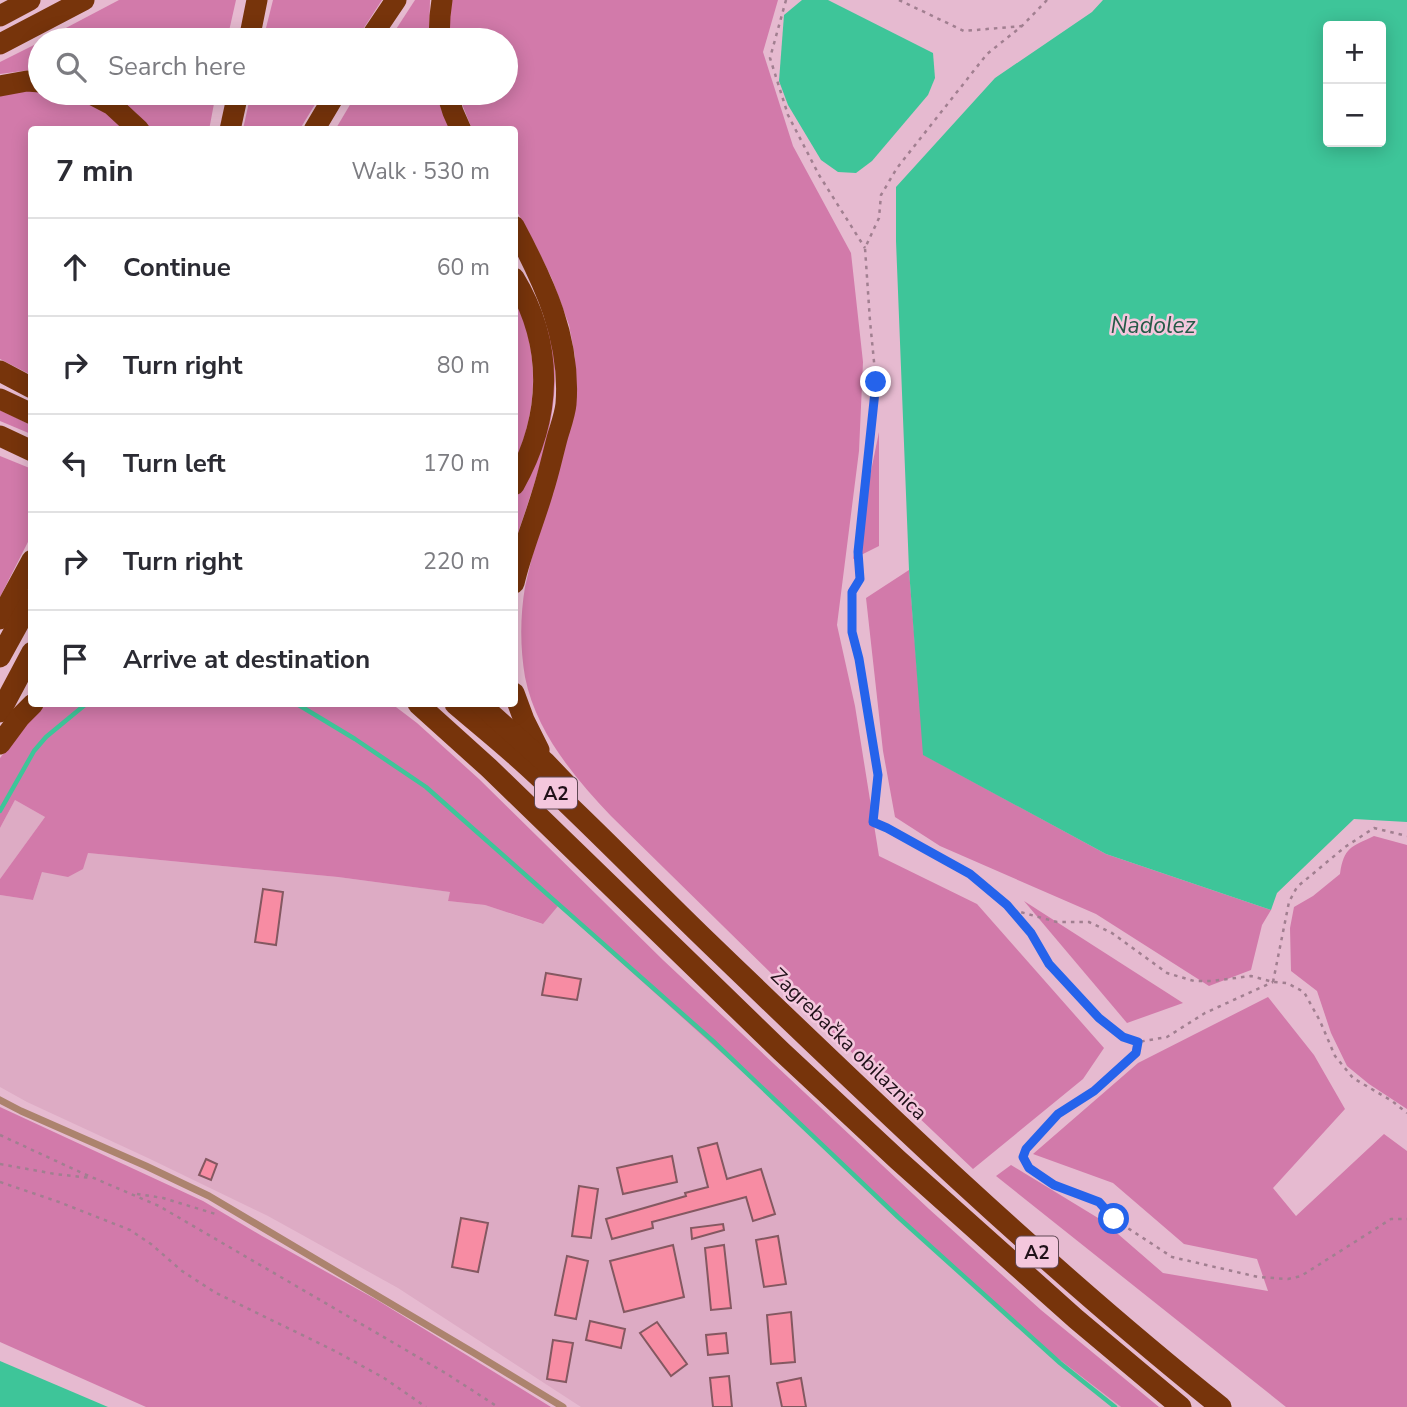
<!DOCTYPE html>
<html lang="en">
<head>
<meta charset="utf-8">
<style>
  :root { --surface:#fff; --page:#f2f2f3; --text:#2b2b33; --muted:#7c7c81; --line:#e1e1e2 }
  body { margin:0; font-family:"Nunito Sans",sans-serif; background:var(--page); color:var(--text) }
  .controls { position:absolute; right:21px; top:21px; display:grid; overflow:hidden; border-radius:7px; box-shadow:0 4px 18px #0003 }
  .controls button { width:63px; height:63px; display:grid; place-items:center; padding:0; border:0; border-bottom:2px solid var(--line); background:var(--surface); color:var(--text); font:35px sans-serif }
  .stop { position:absolute; width:21px; height:21px; margin:-16px; border:5px solid #2563eb; border-radius:50%; background:#fff }
  .stop.end { background:#2563eb; border-color:#fff; box-shadow:0 2px 7px #0008 }
  .list { margin:0; padding:0; list-style:none }
  h2 { display:flex; justify-content:space-between; align-items:center; height:91px; margin:0; padding:0 28px; font-size:30px }
  h2 small { font-size:23px; font-weight:400; color:var(--muted) }
  .list li { display:grid; grid-template-columns:46px 1fr auto; gap:21px; align-items:center; box-sizing:border-box; height:98px; padding:0 28px; border-top:2px solid var(--line) }
  .list b { display:block; font-size:26px; white-space:nowrap }
  .list em { font-size:23px; font-style:normal; color:var(--muted) }
  .icon { flex:none; width:38px; height:38px; fill:none; stroke:currentColor; stroke-width:2; stroke-linecap:round; stroke-linejoin:round }
  .map { position:relative; flex:none; width:1407px; height:1407px; overflow:hidden }
  .search { position:absolute; background:var(--surface); box-shadow:0 4px 18px #0003; left:28px; top:28px; width:490px; height:77px; display:flex; align-items:center; gap:18px; box-sizing:border-box; padding:0 24px; border-radius:38px; color:var(--muted); font-size:26px }
  .panel { position:absolute; background:var(--surface); box-shadow:0 4px 18px #0003; left:28px; top:126px; width:490px; height:581px; border-radius:7px }
  .map>svg:first-child { display:block }
  .built { fill:#ddabc4 }
  .green { fill:#d27aaa }
  .water { fill:#3ec599; fill-rule:evenodd }
  .lines { fill:none; stroke-linecap:round; stroke-linejoin:round }
  .stream { stroke:#3ec599; stroke-width:4.5 }
  .building { fill:#f78ca3; stroke:#845861; stroke-width:2 }
  .path { stroke:#a17f90; stroke-width:2.5; stroke-dasharray:3.5 5; stroke-linecap:butt }
  .lane { stroke:#ac836e; stroke-width:7 }
  .highway { stroke:#77340b; stroke-width:21 }
  .route { stroke:#2563eb; stroke-width:9 }
  .labels { text-anchor:middle; stroke-width:5; stroke-linejoin:round; paint-order:stroke }
  .shield { fill:#f4c7dd; stroke:#604854; stroke-width:2 }
  .shield-label { font-size:19px; font-weight:bold; fill:#201119 }
  .street-label { font-size:21px; fill:#201119; stroke:#f4c7dd }
  .water-label { font-size:23px; font-style:italic; fill:#255a47; stroke:#f4c7dd }
</style>
</head>
<body>
<div class="map">
<svg width="1407" height="1407" viewBox="0 0 1407 1407">
  <rect width="100%" height="100%" fill="#e6bad0"/>
  <g class="built">
    <polygon points="15,800 45,817 0,879 0,828"/>
    <polygon points="88,853 338,877 451,892 448,901 485,905 542,924 558,905 780,1105 1021,1330 1121,1407 581,1407 398,1288 268,1216 148,1158 27,1102 0,1087 0,895 33,900 42,872"/>
  </g>
  <g class="green">
    <polygon points="119,0 236,0 227,40 43,40"/>
    <polygon points="273,0 382,0 356,40 263,40"/>
    <polygon points="415,0 430,0 429,40 389,40"/>
    <path d="M451 0H778L763 52 793 146 851 253 863 362 859 451 837 625 855 706 879 856 977 904 1104 1048 1083 1079 973 1169 896 1096 611 816C574 777 536 732 525 677 520 648 520 616 525 587 530 564 536 542 541 519 552 465 563 411 575 357L569 325 552 279 535 244 515 208 514 130 472 129 458 94 457 93H506V40H448Z"/>
    <polygon points="40,42 40,71 30,70 0,74 0,62"/>
    <path d="M40 89V93C84 93 94 103 127 129L32 130 31 375 0 359V95Z"/>
    <polygon points="110,93 216,93 209,130 151,129 135,112"/>
    <polygon points="251,93 322,93 300,129 243,129"/>
    <polygon points="357,93 437,93 451,130 335,130"/>
    <path d="M515 296C539 352 539 406 515 462Z"/>
    <path d="M546 326C548 331 551 336 552 341 555 351 555 364 555 374 555 432 533 487 515 542V499L525 483Z"/>
    <polygon points="0,410 31,425 31,434 0,421"/>
    <polygon points="879,432 879,546 853,559"/>
    <polygon points="0,456 32,469 31,536 0,597"/>
    <polygon points="909,570 924,755 1106,854 1271,910 1262,925 1251,970 1209,986 1096,914 940,846 895,817 883,751 866,598"/>
    <polygon points="45,704 392,704 417,723 479,779 663,960 929,1209 1041,1310 1159,1407 1121,1407 1021,1330 780,1105 558,906 543,924 485,905 448,901 450,892 338,877 88,853 83,869 68,877 42,872 33,900 0,895 0,879 45,817 15,800 0,828 0,758 27,722"/>
    <path d="M1374 836 1407 845V1109L1369 1084 1347 1066 1331 1033 1317 991 1291 971 1290 928 1294 907 1313 896 1340 874C1344 847 1351 847 1374 836Z"/>
    <polygon points="1024,901 1183,1003 1127,1023"/>
    <polygon points="1268,997 1314,1055 1345,1109 1273,1188 1296,1216 1384,1134 1407,1151 1407,1407 1286,1407 996,1176 1011,1165 1103,1221 1163,1273 1268,1291 1257,1259 1184,1244 1113,1183 1033,1154 1138,1063"/>
    <polygon points="0,1107 203,1201 262,1236 377,1300 551,1407 146,1407 0,1342"/>
  </g>
  <g class="water">
    <polygon points="802,0 828,0 933,53 935,78 928,95 872,161 856,173 838,172 821,160 788,105 779,81 784,15"/>
    <path d="M1103 0H1407V822L1354 819 1277 893 1271 910 1106 854 923 755 909 570 896 241V187L995 78 1092 12ZM1381 26V142H1328V26Z"/>
    <polygon points="0,1361 108,1407 0,1407"/>
  </g>
  <g class="lines">
    <g class="stream">
      <polyline points="297,704 355,739 426,787 713,1041 898,1217 1060,1363 1115,1407"/>
      <polyline points="0,811 34,751 46,737 86,704"/>
    </g>
  </g>
  <g class="building">
    <polygon points="263,889 283,892 276,945 255,942"/>
    <polygon points="546,973 581,979 577,1000 542,995"/>
    <polygon points="717,1143 727,1179 761,1169 775,1214 753,1221 746,1197 652,1222 653,1228 612,1239 606,1219 686,1196 685,1193 708,1187 698,1148"/>
    <polygon points="672,1156 677,1182 623,1194 617,1168"/>
    <polygon points="206,1159 217,1164 211,1180 199,1175"/>
    <polygon points="579,1186 598,1189 591,1238 572,1236"/>
    <polygon points="461,1218 488,1223 478,1272 452,1267"/>
    <polygon points="723,1224 724,1230 692,1239 691,1228"/>
    <polygon points="778,1236 786,1284 764,1287 756,1240"/>
    <polygon points="673,1245 684,1297 624,1312 610,1261"/>
    <polygon points="724,1245 731,1308 711,1310 705,1248"/>
    <polygon points="567,1256 588,1261 576,1319 555,1315"/>
    <polygon points="791,1312 795,1362 771,1364 767,1315"/>
    <polygon points="590,1321 625,1329 621,1348 586,1340"/>
    <polygon points="657,1322 687,1364 671,1376 640,1333"/>
    <polygon points="726,1333 728,1353 708,1355 706,1335"/>
    <polygon points="553,1340 573,1343 566,1382 547,1379"/>
    <polygon points="729,1376 732,1407 713,1407 710,1378"/>
    <polygon points="801,1378 806,1407 782,1407 777,1383"/>
  </g>
  <g class="lines">
    <g class="path">
      <polyline points="786,0 770,58 788,115 819,175 865,248"/>
      <polyline points="899,0 964,31 1022,26"/>
      <polyline points="1047,0 1022,26 987,54 897,168 881,195 879,218 865,248 870,321 876,382 858,552 860,579 852,592 852,632 859,659 879,775 873,823 887,828 969,874 1007,905 1032,933 1049,964 1099,1018 1123,1037 1138,1042 1167,1037 1205,1013 1273,982"/>
      <polyline points="1013,910 1057,922 1089,922 1112,933 1167,973 1194,981 1212,981 1251,976 1273,982 1287,983 1304,992 1320,1021 1335,1056 1353,1078 1392,1101 1407,1113"/>
      <polyline points="1273,982 1289,902 1297,887 1345,847 1374,828 1407,836"/>
      <polyline points="1138,1042 1136,1053 1094,1092 1058,1114 1026,1149 1023,1157 1029,1168 1053,1185 1099,1202 1114,1219 1172,1257 1258,1277 1288,1279 1301,1276 1391,1219 1407,1219"/>
      <polyline points="0,1135 82,1173 159,1206 447,1374 498,1407"/>
      <polyline points="0,1164 55,1174 91,1178"/>
      <polyline points="0,1182 59,1202 130,1230 151,1244 182,1271 216,1293 335,1351 384,1378 426,1407"/>
      <polyline points="137,1194 163,1198 219,1215"/>
    </g>
    <polyline class="lane" points="0,1100 21,1111 146,1166 209,1196 474,1353 563,1407"/>
    <g class="highway">
      <polyline points="0,16 30,0"/>
      <polyline points="249,40 257,0"/>
      <polyline points="369,40 396,0"/>
      <polyline points="439,40 440,16 442,0"/>
      <polyline points="0,44 84,0"/>
      <polyline points="0,86 27,81 40,82"/>
      <polyline points="89,93 112,105 139,130"/>
      <polyline points="447,93 453,112 461,130"/>
      <polyline points="230,130 238,93"/>
      <polyline points="314,130 336,93"/>
      <path d="M514 226C544 282 571 339 566 404 565 414 561 425 558 435 553 453 549 473 543 491 534 522 521 552 514 583"/>
      <path d="M514 278C555 345 552 418 514 485"/>
      <polyline points="0,371 32,388"/>
      <polyline points="0,399 32,414"/>
      <polyline points="0,436 32,451"/>
      <polyline points="0,619 32,560"/>
      <polyline points="0,657 32,599"/>
      <polyline points="514,693 524,720 539,750"/>
      <polyline points="418,704 489,768 781,1051 898,1160 1076,1319 1181,1407"/>
      <path d="M455 704C483 728 512 751 539 777 597 831 652 888 709 943 875 1103 1041 1263 1221 1407"/>
      <polyline points="480,704 545,762 566,784"/>
      <polyline points="0,712 32,652"/>
      <polyline points="0,744 20,717 33,704"/>
    </g>
  </g>
  <g class="lines">
    <polyline class="route" points="876,382 858,552 860,579 852,592 852,632 859,659 878,775 873,822 887,828 970,874 1007,905 1031,933 1049,964 1099,1018 1123,1037 1138,1042 1136,1053 1094,1091 1058,1114 1026,1149 1023,1157 1029,1168 1054,1185 1099,1202 1114,1219"/>
  </g>
  <g class="labels">
    <g class="shield">
      <rect x="535" y="777.5" width="42" height="31" rx="5"/>
      <rect x="1016" y="1236.5" width="42" height="31" rx="5"/>
    </g>
    <g class="shield-label">
      <text x="556" y="800">A2</text>
      <text x="1037" y="1259">A2</text>
    </g>
    <g class="street-label">
      <text transform="translate(849 1044) rotate(44)" y="7">Zagrebačka obilaznica</text>
    </g>
    <g class="water-label">
      <text x="1153" y="333">Nadolez</text>
    </g>
  </g>
</svg>
<div class="controls">
<button>+</button>
<button>−</button>
</div>
<div class="stop" style="left:1114px;top:1219px"></div>
<div class="stop end" style="left:876px;top:382px"></div>
<div class="search"><svg class="icon" aria-label="search" viewBox="0 0 24 24"><circle cx="10" cy="10" r="6"/><path d="M15 15l6 6"/></svg>Search here</div>
<section class="panel">
<h2>7 min<small>Walk · 530 m</small></h2>
<ul class="list">
<li><svg class="icon" aria-label="ahead" viewBox="0 0 24 24"><path d="M12 20V5M6 11l6-6 6 6"/></svg><div><b>Continue</b></div><em>60 m</em></li>
<li><svg class="icon" aria-label="right" viewBox="0 0 24 24"><path d="M7 20v-9h11M14 6l5 5-5 5"/></svg><div><b>Turn right</b></div><em>80 m</em></li>
<li><svg class="icon" aria-label="left" viewBox="0 0 24 24"><path d="M17 20v-9H6M10 6l-5 5 5 5"/></svg><div><b>Turn left</b></div><em>170 m</em></li>
<li><svg class="icon" aria-label="right" viewBox="0 0 24 24"><path d="M7 20v-9h11M14 6l5 5-5 5"/></svg><div><b>Turn right</b></div><em>220 m</em></li>
<li><svg class="icon" aria-label="arrive" viewBox="0 0 24 24"><path d="M6 21V4h12l-3 4 3 4H6"/></svg><div><b>Arrive at destination</b></div></li>
</ul>
</section>
</div>
</body>
</html>
